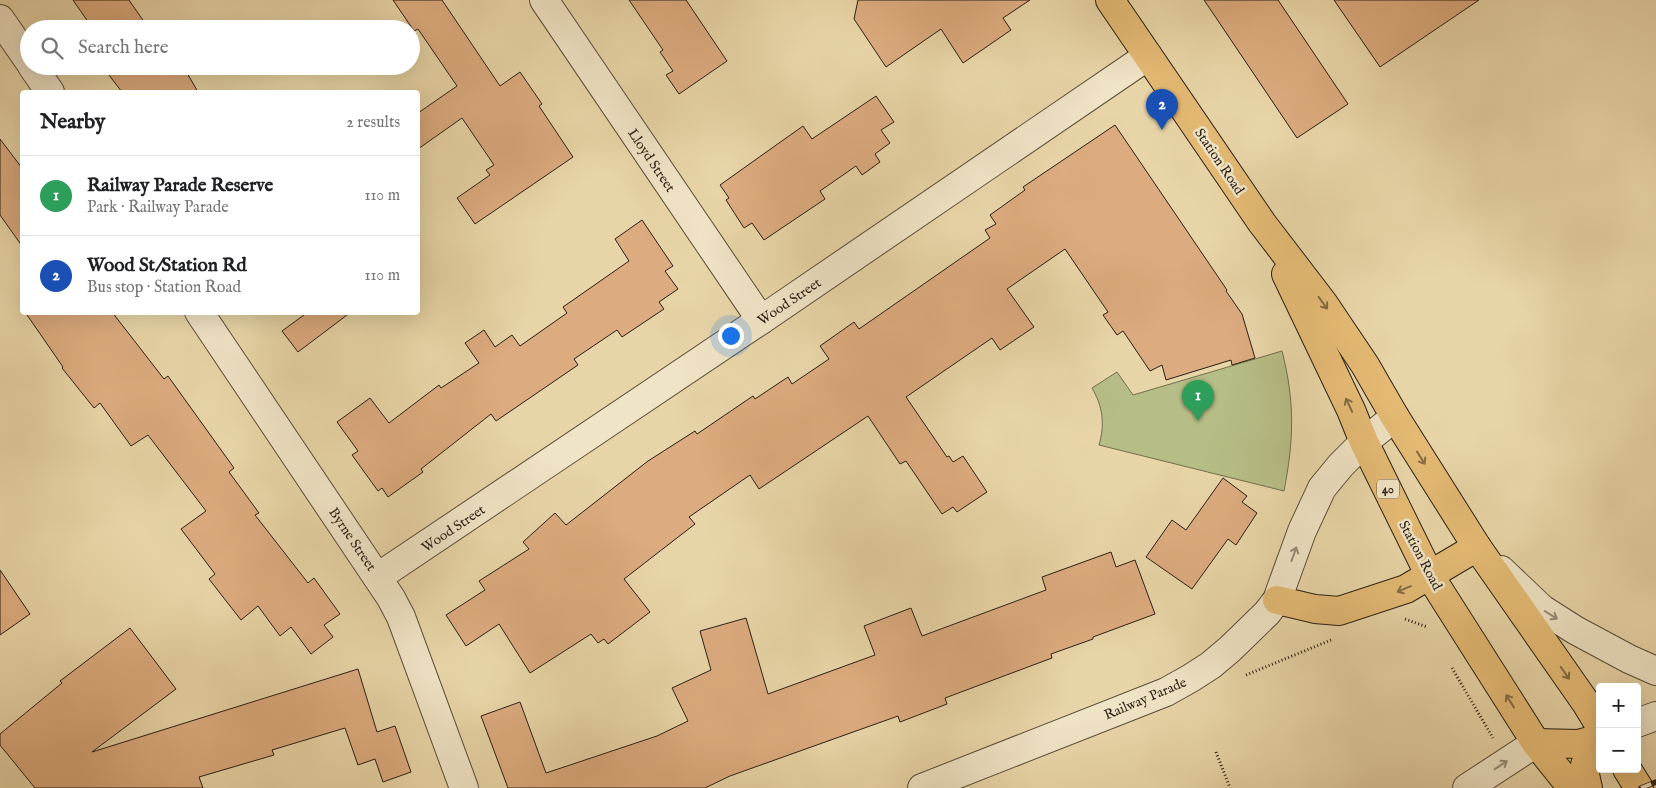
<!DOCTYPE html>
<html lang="en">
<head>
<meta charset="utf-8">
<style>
  :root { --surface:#fff; --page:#f2f2f2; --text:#202124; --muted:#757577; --line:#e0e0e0; --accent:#7c3aed }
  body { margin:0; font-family:"IM FELL English",serif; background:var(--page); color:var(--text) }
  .controls { position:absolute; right:15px; bottom:15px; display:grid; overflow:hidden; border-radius:5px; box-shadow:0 5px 20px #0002 }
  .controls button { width:45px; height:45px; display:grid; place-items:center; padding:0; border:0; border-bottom:1px solid var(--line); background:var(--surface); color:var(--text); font:25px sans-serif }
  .you { position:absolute; left:730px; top:335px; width:18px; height:18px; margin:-12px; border:4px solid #fff; border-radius:50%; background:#1a73e8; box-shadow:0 0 0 8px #1a73e833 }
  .badge { display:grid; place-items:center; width:32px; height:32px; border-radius:50%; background:var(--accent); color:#fff; font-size:16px; font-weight:700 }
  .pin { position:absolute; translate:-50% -41px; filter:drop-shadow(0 1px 2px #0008) }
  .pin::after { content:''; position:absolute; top:26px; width:18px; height:15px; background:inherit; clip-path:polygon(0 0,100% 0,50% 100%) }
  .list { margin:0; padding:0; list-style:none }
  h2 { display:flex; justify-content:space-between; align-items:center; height:65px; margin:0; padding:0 20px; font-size:21px }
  h2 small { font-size:16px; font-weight:400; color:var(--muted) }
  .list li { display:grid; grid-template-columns:32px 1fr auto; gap:15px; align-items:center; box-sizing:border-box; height:80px; padding:0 20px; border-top:1px solid var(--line) }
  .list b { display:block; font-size:19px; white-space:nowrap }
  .list p { margin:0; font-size:16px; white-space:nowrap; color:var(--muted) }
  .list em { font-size:16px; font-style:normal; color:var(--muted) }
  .icon { flex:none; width:28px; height:28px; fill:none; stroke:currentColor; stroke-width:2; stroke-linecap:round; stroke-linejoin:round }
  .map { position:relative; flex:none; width:1656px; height:788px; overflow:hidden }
  .search { position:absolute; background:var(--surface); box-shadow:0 5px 20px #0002; left:20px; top:20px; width:400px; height:55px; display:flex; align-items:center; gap:12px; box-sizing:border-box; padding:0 18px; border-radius:28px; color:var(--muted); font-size:19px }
  .panel { position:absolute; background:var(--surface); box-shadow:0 5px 20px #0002; left:20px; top:90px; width:400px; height:225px; border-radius:5px }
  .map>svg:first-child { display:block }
  .green { fill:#b7bd86; stroke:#706e4d }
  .building { fill:#dcab7f; stroke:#291f14 }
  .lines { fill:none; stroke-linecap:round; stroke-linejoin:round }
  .minor-casing { stroke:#594c39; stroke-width:30 }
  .major-casing { stroke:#291f14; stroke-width:30 }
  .path { stroke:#291f14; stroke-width:3; stroke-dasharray:1 2.5; stroke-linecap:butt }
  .minor { stroke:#f0e4c6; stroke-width:28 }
  .major { stroke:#e4ba74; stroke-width:28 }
  .rail-casing { stroke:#291f14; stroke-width:5.5 }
  .rail { stroke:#f0e4c6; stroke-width:4; stroke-dasharray:11; stroke-linecap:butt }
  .oneway { stroke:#866c44 }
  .oneway2 { stroke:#968b76 }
  .labels { text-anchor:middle; stroke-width:5; stroke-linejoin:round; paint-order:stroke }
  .shield { fill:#f0e4c6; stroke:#655a49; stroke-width:1 }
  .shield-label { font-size:12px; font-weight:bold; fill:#291f14 }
  .street-label { font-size:14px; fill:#291f14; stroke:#f0e4c6 }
</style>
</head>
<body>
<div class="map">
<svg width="1656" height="788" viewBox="0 0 1656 788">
  <rect width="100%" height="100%" fill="#e8d5a7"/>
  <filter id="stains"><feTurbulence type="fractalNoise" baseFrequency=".004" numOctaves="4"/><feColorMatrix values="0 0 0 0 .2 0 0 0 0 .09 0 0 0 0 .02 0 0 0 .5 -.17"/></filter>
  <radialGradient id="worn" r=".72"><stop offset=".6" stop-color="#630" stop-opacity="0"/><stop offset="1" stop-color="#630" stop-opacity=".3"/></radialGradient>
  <path class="green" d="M1282 351C1295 402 1294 439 1284 491L1099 445C1105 424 1103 407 1092 388L1117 372 1133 395Z"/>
  <g class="building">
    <polygon points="73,0 129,0 149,29 93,29"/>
    <polygon points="393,0 442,0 500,86 520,72 542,104 539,106 573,157 475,224 457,198 490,175 486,170 494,165 462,118 418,149 418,113 457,86 418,29 414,31"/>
    <polygon points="629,0 686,0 727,61 679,94 666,75 673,71 660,52 663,50"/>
    <polygon points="858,0 1030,0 1003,18 1011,30 963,63 941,29 886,67 854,19"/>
    <polygon points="1204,0 1278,0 1348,104 1297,138"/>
    <polygon points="1334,0 1479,0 1380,67"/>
    <polygon points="102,66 183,66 198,92 122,92"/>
    <polygon points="876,96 894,122 881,130 890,143 875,154 880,162 862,175 856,166 820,191 825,199 764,240 752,223 744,228 726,200 729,198 720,185 803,126 812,139"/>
    <polygon points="1115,125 1227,290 1226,291 1242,314 1255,358 1232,365 1231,360 1166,380 1162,365 1150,371 1123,331 1117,335 1103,315 1108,312 1065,249 1007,289 1034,327 1000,350 992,338 906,397 947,457 949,456 953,462 963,456 987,492 957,512 953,507 942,514 906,461 900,464 868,416 759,489 750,475 689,517 695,524 624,579 650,612 608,644 604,639 598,643 591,634 530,673 499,624 466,646 446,615 485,590 479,581 529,549 523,542 555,513 566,525 648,461 695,431 697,434 753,396 755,399 788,377 792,384 829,359 820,346 854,322 859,329 990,238 985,230 996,224 990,215 1025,190 1023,187"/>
    <polygon points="0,139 22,168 22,246 0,215"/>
    <polygon points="642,220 673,266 665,271 678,289 659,302 664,309 622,337 617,330 574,359 578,365 496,421 491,414 421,469 423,472 388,497 382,488 378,491 352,455 358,451 337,422 370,398 389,423 439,385 441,388 479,363 465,343 484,330 495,347 512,335 520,346 567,313 563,307 629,261 615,239"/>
    <polygon points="25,312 112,312 164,379 168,376 234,468 229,472 259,513 255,515 308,583 314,578 340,614 324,625 333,637 311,654 291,627 280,636 258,606 241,620 209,579 215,574 181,529 206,511 148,435 131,446 100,403 94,408 62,368 63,367"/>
    <polygon points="308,312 351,312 298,352 282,331"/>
    <polygon points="1223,478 1247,496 1242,502 1257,513 1236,545 1228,539 1192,589 1146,557 1172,520 1186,530"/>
    <polygon points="1111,552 1116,567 1135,560 1155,614 1093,637 1093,639 1051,654 1052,658 945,698 947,704 900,722 898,716 730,776 705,788 508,788 481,716 520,702 546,773 657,736 688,721 672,688 711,670 700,631 746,618 768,694 875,655 864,626 911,608 922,636 1046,590 1042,577"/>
    <polygon points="0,570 30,614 0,635"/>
    <polygon points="130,628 176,689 92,752 358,669 377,732 395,726 411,772 383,782 375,759 358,765 345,728 272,750 274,755 199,777 203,788 35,788 0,745 0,734 62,683 60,681"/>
  </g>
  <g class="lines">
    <g class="minor-casing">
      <g id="minor">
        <polyline points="544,0 761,320"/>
        <polyline points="0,19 29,61"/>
        <polyline points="32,66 50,92"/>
        <polyline points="199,312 391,598 401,617 464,788"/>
        <polyline points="1501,570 1542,609 1575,630 1629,659 1656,671"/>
        <polyline points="378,577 761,320 1148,56"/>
        <polyline points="1637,723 1656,716"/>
        <polyline points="922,788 1166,692 1191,678 1211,665 1230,649 1267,613 1277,600 1302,531 1322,488 1341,465 1364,442 1395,417"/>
        <polyline points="1467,788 1536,743"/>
      </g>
    </g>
    <g class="major-casing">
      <g id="major">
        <polyline points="1110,0 1262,223 1324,304 1365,365 1395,417 1477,547 1586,703 1600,726"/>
        <polyline points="1286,274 1351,410 1364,442 1430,576 1536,743 1572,788"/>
        <polyline points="1277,600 1315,609 1339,611 1406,589 1477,547"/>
        <polyline points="1536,743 1579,744 1600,738"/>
        <polyline points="1627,769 1639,788"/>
        <path d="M1588 788C1582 764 1583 762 1600 744"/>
      </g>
    </g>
    <g class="path">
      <polyline points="1405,619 1427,627"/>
      <polyline points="1452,668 1493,738"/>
      <polyline points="1246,675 1331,640"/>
      <polyline points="1216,752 1230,788"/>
    </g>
    <use href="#minor" class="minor"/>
    <use href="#major" class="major"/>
    <g class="rail-casing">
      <polyline id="rail" points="1641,788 1656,782"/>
    </g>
    <use href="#rail" class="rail"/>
  </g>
  <defs><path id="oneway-shaft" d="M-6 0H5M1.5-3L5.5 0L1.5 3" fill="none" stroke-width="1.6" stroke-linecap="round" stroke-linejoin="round" transform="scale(1.25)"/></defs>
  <g class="oneway">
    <use href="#oneway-shaft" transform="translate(1323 303) rotate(54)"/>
    <use href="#oneway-shaft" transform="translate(1349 405) rotate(-115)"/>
    <use href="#oneway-shaft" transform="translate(1421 458) rotate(58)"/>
    <use href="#oneway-shaft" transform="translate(1404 589) rotate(157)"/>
    <use href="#oneway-shaft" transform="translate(1565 673) rotate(55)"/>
    <use href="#oneway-shaft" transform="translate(1510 701) rotate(-122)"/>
  </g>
  <g class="oneway2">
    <use href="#oneway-shaft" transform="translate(1294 554) rotate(-70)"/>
    <use href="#oneway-shaft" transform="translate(1551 615) rotate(32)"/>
    <use href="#oneway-shaft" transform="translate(1501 765) rotate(-33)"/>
  </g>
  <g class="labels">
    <rect class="shield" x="1377" y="479.5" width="22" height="19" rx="4"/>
    <g class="shield-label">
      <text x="1388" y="493">40</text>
    </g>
    <g class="street-label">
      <text transform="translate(652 160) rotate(56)" y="5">Lloyd Street</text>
      <text transform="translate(1220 161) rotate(56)" y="5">Station Road</text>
      <text transform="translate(789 301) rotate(-34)" y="5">Wood Street</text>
      <text transform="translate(453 528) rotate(-34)" y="5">Wood Street</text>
      <text transform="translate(353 539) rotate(56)" y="5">Byrne Street</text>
      <text transform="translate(1421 555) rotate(62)" y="5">Station Road</text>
      <text transform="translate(1145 698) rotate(-23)" y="5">Railway Parade</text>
    </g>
  </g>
  <rect width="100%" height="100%" filter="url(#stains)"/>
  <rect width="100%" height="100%" fill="url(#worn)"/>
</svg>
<div class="controls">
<button>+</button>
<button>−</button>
</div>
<div class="you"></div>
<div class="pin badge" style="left:1198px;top:421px;background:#2e9e5b">1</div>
<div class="pin badge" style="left:1162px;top:130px;background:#1a4fb4">2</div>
<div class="search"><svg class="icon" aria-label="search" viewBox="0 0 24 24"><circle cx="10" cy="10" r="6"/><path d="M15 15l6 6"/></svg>Search here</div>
<section class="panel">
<h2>Nearby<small>2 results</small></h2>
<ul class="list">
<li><span class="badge" style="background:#2e9e5b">1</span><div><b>Railway Parade Reserve</b><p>Park · Railway Parade</p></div><em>110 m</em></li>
<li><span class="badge" style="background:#1a4fb4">2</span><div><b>Wood St/Station Rd</b><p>Bus stop · Station Road</p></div><em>110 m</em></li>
</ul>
</section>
</div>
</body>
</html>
